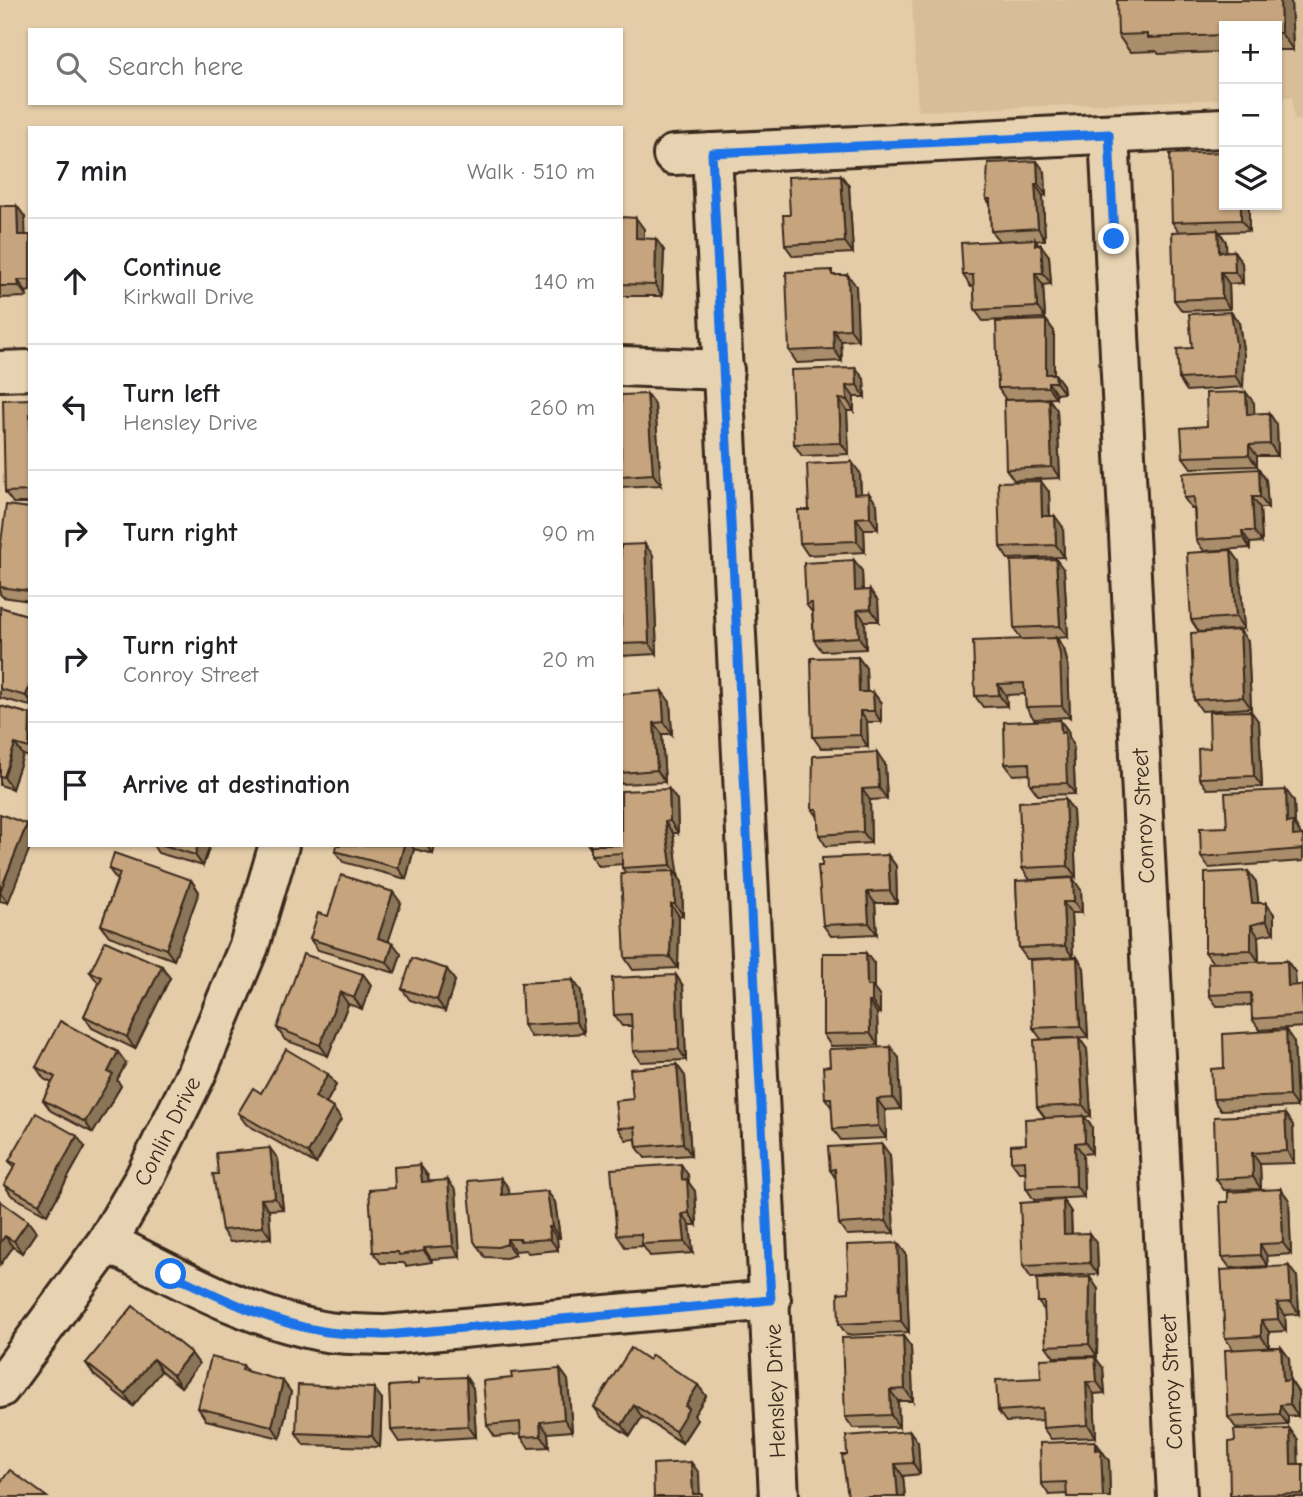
<!DOCTYPE html>
<html lang="en">
<head>
<meta charset="utf-8">
<style>
  :root { --surface:#fff; --page:#f6f6f6; --text:#202124; --muted:#757577; --line:#e0e0e0 }
  body { margin:0; font-family:"Comic Neue",sans-serif; background:var(--page); color:var(--text) }
  .controls { position:absolute; right:21px; top:21px; display:grid; overflow:hidden; border-radius:0px; box-shadow:0 2px 5px #0004 }
  .controls button { width:63px; height:63px; display:grid; place-items:center; padding:0; border:0; border-bottom:2px solid var(--line); background:var(--surface); color:var(--text); font:35px sans-serif }
  .stop { position:absolute; width:21px; height:21px; margin:-16px; border:5px solid #1a73e8; border-radius:50%; background:#fff }
  .stop.end { background:#1a73e8; border-color:#fff; box-shadow:0 2px 7px #0008 }
  .list { margin:0; padding:0; list-style:none }
  h2 { display:flex; justify-content:space-between; align-items:center; height:91px; margin:0; padding:0 28px; font-size:30px }
  h2 small { font-size:23px; font-weight:400; color:var(--muted) }
  .list li { display:grid; grid-template-columns:46px 1fr auto; gap:21px; align-items:center; box-sizing:border-box; height:126px; padding:0 28px; border-top:2px solid var(--line) }
  .list b { display:block; font-size:26px; white-space:nowrap }
  .list p { margin:0; font-size:23px; white-space:nowrap; color:var(--muted) }
  .list em { font-size:23px; font-style:normal; color:var(--muted) }
  .icon { flex:none; width:38px; height:38px; fill:none; stroke:currentColor; stroke-width:2; stroke-linecap:round; stroke-linejoin:round }
  .map { position:relative; flex:none; width:1303px; height:1497px; overflow:hidden }
  .search { position:absolute; background:var(--surface); box-shadow:0 2px 5px #0004; left:28px; top:28px; width:595px; height:77px; display:flex; align-items:center; gap:18px; box-sizing:border-box; padding:0 24px; border-radius:0px; color:var(--muted); font-size:26px }
  .panel { position:absolute; background:var(--surface); box-shadow:0 2px 5px #0004; left:28px; top:126px; width:595px; height:721px; border-radius:0px }
  .map>svg:first-child { display:block }
  .built { fill:#d8bd99 }
  .lines { fill:none; stroke-linecap:round; stroke-linejoin:round }
  .minor-casing { stroke:#3b2a1e; stroke-width:44 }
  .minor { stroke:#e7d2b1; stroke-width:38 }
  .wall { fill:#aa8e6c; stroke:#3b2a1e; stroke-width:2 }
  .shaded-wall { fill:#8b7458; stroke:#3b2a1e; stroke-width:2 }
  .building { fill:#c6a57e; stroke:#3b2a1e; stroke-width:2 }
  .route { stroke:#1a73e8; stroke-width:9 }
  .labels { text-anchor:middle; stroke-width:5; stroke-linejoin:round; paint-order:stroke }
  .street-label { font-size:23px; fill:#3b2a1e; stroke:#e7d2b1 }
</style>
</head>
<body>
<div class="map">
<svg width="1303" height="1497" viewBox="0 0 1303 1497">
  <rect width="100%" height="100%" fill="#e4cca9"/>
  <filter id="ink" filterUnits="userSpaceOnUse"><feTurbulence type="fractalNoise" baseFrequency=".0143" numOctaves="2"/><feDisplacementMap in="SourceGraphic" scale="14" xChannelSelector="R" yChannelSelector="G"/><feConvolveMatrix kernelMatrix="1 2 1 2 8 2 1 2 1" color-interpolation-filters="sRGB"/></filter>
  <g filter="url(#ink)">
    <polygon class="built" points="912,0 1303,0 1303,120 1294,120 1292,97 1277,97 1277,26 1224,26 1224,99 918,111"/>
    <g class="lines">
      <g class="minor-casing">
        <g id="minor">
          <polyline points="1109,134 1177,1497"/>
          <polyline points="712,153 779,1497"/>
          <polyline points="673,155 1224,128"/>
          <polyline points="621,366 724,370"/>
          <polyline points="0,371 30,370"/>
          <path d="M107 1242C175 1276 246 1317 321 1331 342 1335 365 1334 386 1335L771 1300"/>
          <polyline points="0,1388 107,1242 145,1177 196,1074 249,946 279,845"/>
        </g>
      </g>
      <use href="#minor" class="minor"/>
    </g>
    <g class="wall">
      <polygon points="1291,0 1293,50 1277,50 1277,26 1224,26 1224,52 1159,54 1156,51 1130,52 1118,35"/>
      <polygon points="1045,172 1046,195 1043,196 1045,240 1035,240 1049,256 1051,284 1043,285 1045,318 983,321 975,310 974,286 971,287 963,275 999,241 991,231 990,204 986,199"/>
      <polygon points="841,175 849,186 853,253 793,256 785,245 790,215"/>
      <polygon points="1224,205 1249,205 1249,231 1220,232 1226,242 1226,252 1234,251 1242,263 1243,283 1229,284 1230,309 1182,311 1174,300 1179,232 1172,222"/>
      <polygon points="0,206 17,206 25,217 25,235 30,235 30,291 26,292 27,297 0,298"/>
      <polygon points="621,217 644,229 644,238 664,250 662,296 621,296"/>
      <polygon points="836,275 856,286 858,340 841,341 842,361 797,363 789,351"/>
      <polygon points="1231,312 1239,323 1244,356 1243,387 1187,391 1179,379 1192,348"/>
      <polygon points="1046,320 1054,331 1054,374 1055,374 1063,385 1064,393 1056,394 1056,398 1006,400 998,388"/>
      <polygon points="856,368 864,379 865,397 854,397 854,411 847,411 849,454 802,456 794,444"/>
      <polygon points="621,395 655,405 661,485 621,487"/>
      <polygon points="30,399 30,503 13,503 5,492"/>
      <polygon points="1049,399 1057,410 1060,478 1014,480 1006,469"/>
      <polygon points="1254,403 1254,414 1269,413 1277,425 1278,456 1257,456 1257,466 1191,468 1183,457 1207,426"/>
      <polygon points="1259,469 1266,480 1268,508 1260,508 1262,542 1250,543 1250,548 1204,551 1196,540 1194,509 1192,509 1184,498"/>
      <polygon points="860,473 861,493 877,504 878,529 864,529 865,552 808,555 800,543 809,510"/>
      <polygon points="1049,492 1050,516 1063,527 1064,557 1008,559 1000,547"/>
      <polygon points="30,508 30,601 3,597 0,594 0,550"/>
      <polygon points="621,545 653,555 657,654 621,656"/>
      <polygon points="1231,550 1239,561 1244,629 1199,632 1191,620"/>
      <polygon points="854,560 862,571 863,591 870,590 878,601 879,621 865,621 866,649 822,651 814,640 812,612 806,604"/>
      <polygon points="1064,570 1068,637 1057,638 1064,649 1068,665 1070,717 1034,719 1026,707 1025,694 1006,695 1007,706 983,707 975,696 1021,639 1014,628"/>
      <polygon points="0,607 30,616 30,706 0,698"/>
      <polygon points="1248,642 1251,708 1202,711 1194,700"/>
      <polygon points="858,657 866,668 867,692 873,692 881,703 881,722 867,722 868,747 821,748 813,737"/>
      <polygon points="621,694 670,702 672,734 662,734 665,782 621,784"/>
      <polygon points="0,706 30,714 30,757 23,755 12,789 0,785"/>
      <polygon points="1060,720 1068,731 1069,737 1073,744 1075,794 1038,795 1030,784 1030,774 1013,775 1005,764"/>
      <polygon points="1259,722 1262,787 1207,789 1199,778 1210,748"/>
      <polygon points="885,764 887,799 870,800 871,843 826,846 819,835 818,817 812,809"/>
      <polygon points="1065,799 1073,811 1076,877 1030,880 1022,868"/>
      <polygon points="677,800 678,833 673,833 678,877 682,882 683,915 679,916 678,968 633,970 625,958 626,873 622,868 622,864 599,866 591,855 591,849 588,845 621,845"/>
      <polygon points="1294,801 1295,825 1301,835 1303,835 1303,861 1209,868 1201,857 1227,827"/>
      <polygon points="0,814 8,903 0,901"/>
      <polygon points="153,845 210,845 203,866 158,853"/>
      <polygon points="337,845 435,845 433,854 414,849 406,879 343,862 335,851"/>
      <polygon points="888,855 896,866 897,903 875,903 877,934 831,936 823,925"/>
      <polygon points="109,869 191,880 199,892 174,960 109,936 101,925 117,880"/>
      <polygon points="1248,871 1256,882 1258,903 1274,914 1274,933 1258,936 1259,962 1287,961 1295,972 1296,985 1303,986 1303,1027 1260,1030 1252,1019 1252,1005 1217,1006 1209,995 1213,963 1205,952"/>
      <polygon points="1016,881 1081,890 1082,913 1071,913 1073,957 1077,957 1084,968 1088,1037 1046,1039 1079,1038 1087,1049 1091,1116 1084,1117 1092,1127 1092,1153 1083,1154 1084,1197 1034,1200 1026,1188 1026,1172 1019,1172 1011,1161 1026,1144 1045,1118 1037,1107 1041,1039 1033,1028 1065,958 1027,959 1019,948"/>
      <polygon points="401,903 388,941 401,954 395,973 318,950 310,939 328,916"/>
      <polygon points="874,964 874,989 880,997 880,1013 877,1013 878,1045 831,1046 823,1034"/>
      <polygon points="90,972 170,978 135,1049 92,1028 84,1016 99,984"/>
      <polygon points="363,974 371,985 362,1009 348,1004 328,1056 285,1040 277,1028"/>
      <polygon points="676,975 683,986 686,1060 641,1062 633,1051 632,1026 622,1026 614,1015"/>
      <polygon points="573,980 581,991 584,1033 531,1037 523,1025"/>
      <polygon points="455,981 445,1011 410,1000 402,989"/>
      <polygon points="1294,1042 1297,1107 1220,1110 1213,1099 1224,1068"/>
      <polygon points="899,1058 901,1109 885,1110 886,1138 841,1140 833,1129 832,1108 825,1098"/>
      <polygon points="126,1063 117,1080 121,1086 93,1133 51,1111 43,1100 52,1083 44,1079 36,1067"/>
      <polygon points="677,1065 685,1076 691,1155 645,1158 637,1147 636,1139 626,1140 618,1128 633,1099"/>
      <polygon points="328,1074 336,1085 326,1103 333,1108 341,1119 316,1164 246,1124 238,1113 261,1093"/>
      <polygon points="1285,1114 1293,1125 1294,1163 1260,1164 1261,1189 1224,1190 1216,1179"/>
      <polygon points="85,1147 47,1215 12,1196 4,1185 14,1168 9,1161"/>
      <polygon points="890,1155 894,1233 847,1235 839,1224 836,1179 830,1170"/>
      <polygon points="278,1159 283,1209 269,1210 271,1238 230,1242 222,1230 218,1174"/>
      <polygon points="688,1175 689,1183 695,1191 697,1225 690,1225 693,1253 650,1256 643,1246 625,1247 617,1235"/>
      <polygon points="428,1176 429,1181 456,1191 460,1257 431,1259 432,1262 406,1266 404,1263 381,1263 373,1252 395,1188"/>
      <polygon points="501,1178 509,1189 509,1195 555,1202 560,1238 557,1238 558,1250 528,1253 526,1250 515,1251 515,1255 506,1258 485,1257 474,1241"/>
      <polygon points="1281,1189 1289,1200 1291,1254 1267,1256 1268,1266 1230,1268 1222,1257 1228,1202"/>
      <polygon points="1063,1200 1071,1212 1072,1234 1097,1244 1098,1274 1031,1278 1023,1266"/>
      <polygon points="0,1201 36,1232 22,1253 13,1247 0,1265"/>
      <polygon points="906,1254 909,1332 847,1335 839,1324 849,1292"/>
      <polygon points="1297,1277 1299,1314 1285,1315 1286,1331 1269,1332 1269,1347 1281,1347 1289,1358 1290,1380 1298,1392 1298,1416 1288,1416 1288,1425 1236,1428 1228,1417 1233,1349 1225,1338"/>
      <polygon points="1098,1289 1097,1356 1054,1357 1046,1346 1045,1311 1038,1302"/>
      <polygon points="903,1336 911,1347 913,1401 898,1401 899,1427 853,1428 845,1417"/>
      <polygon points="191,1353 199,1364 181,1387 161,1371 133,1406 94,1375 86,1363"/>
      <polygon points="1095,1357 1103,1368 1105,1393 1094,1394 1096,1437 1051,1439 1043,1428 1043,1420 1006,1422 998,1411 1041,1378"/>
      <polygon points="649,1360 698,1385 706,1396 694,1415 697,1420 682,1443 642,1417 630,1436 602,1418 594,1407"/>
      <polygon points="243,1365 248,1372 291,1392 280,1438 206,1420 198,1408"/>
      <polygon points="560,1369 568,1380 572,1431 548,1433 549,1447 529,1448 521,1437 521,1434 495,1437 487,1425 512,1378"/>
      <polygon points="466,1377 473,1388 476,1437 399,1442 391,1430 418,1384"/>
      <polygon points="382,1399 380,1447 304,1445 296,1433"/>
      <polygon points="1298,1440 1298,1464 1303,1464 1303,1497 1232,1497 1230,1495"/>
      <polygon points="1095,1441 1109,1461 1110,1497 1067,1497 1067,1494 1049,1495 1041,1483"/>
      <polygon points="918,1442 920,1474 903,1476 905,1497 848,1497"/>
    </g>
    <g class="shaded-wall">
      <polygon points="1280,0 1291,0 1293,50 1281,33"/>
      <polygon points="1037,161 1045,172 1046,195 1038,184"/>
      <polygon points="841,175 849,186 853,253 845,242"/>
      <polygon points="1035,184 1043,196 1045,240 1038,228"/>
      <polygon points="1241,205 1249,205 1249,231 1241,220"/>
      <polygon points="17,206 25,217 26,247 18,235"/>
      <polygon points="636,218 644,229 644,249 636,238"/>
      <polygon points="1218,230 1226,242 1227,263 1219,252"/>
      <polygon points="656,239 664,250 662,296 655,285"/>
      <polygon points="1035,239 1041,249 1041,245 1049,256 1051,284 1043,273 1035,245"/>
      <polygon points="1234,251 1242,263 1243,283 1235,272"/>
      <polygon points="1221,272 1229,284 1230,309 1222,298"/>
      <polygon points="1035,273 1043,285 1045,318 1037,307"/>
      <polygon points="848,275 856,286 858,340 850,329"/>
      <polygon points="18,280 26,292 27,297 19,286"/>
      <polygon points="1231,312 1239,323 1244,356 1243,387 1235,376"/>
      <polygon points="1046,320 1054,331 1054,382 1046,374"/>
      <polygon points="833,330 841,341 842,361 834,349"/>
      <polygon points="856,368 864,379 865,397 857,385"/>
      <polygon points="1055,374 1063,385 1064,393 1056,382"/>
      <polygon points="1048,382 1056,394 1056,398 1048,387"/>
      <polygon points="846,386 854,397 854,411 847,400"/>
      <polygon points="1246,392 1254,403 1255,426 1247,414"/>
      <polygon points="647,394 655,405 661,485 653,474"/>
      <polygon points="839,399 847,411 849,454 841,443"/>
      <polygon points="1049,399 1057,410 1060,478 1052,467"/>
      <polygon points="1269,413 1277,425 1278,456 1270,444"/>
      <polygon points="1249,445 1257,456 1257,466 1249,455"/>
      <polygon points="852,462 860,473 861,505 854,494"/>
      <polygon points="1259,469 1266,480 1268,508 1260,497"/>
      <polygon points="1041,481 1049,492 1050,527 1042,516"/>
      <polygon points="869,493 877,504 878,529 870,517"/>
      <polygon points="1252,497 1260,508 1262,542 1254,531"/>
      <polygon points="1055,516 1063,527 1064,557 1056,545"/>
      <polygon points="856,518 864,529 865,552 857,541"/>
      <polygon points="1242,531 1250,543 1250,548 1243,537"/>
      <polygon points="645,544 653,555 657,654 649,643"/>
      <polygon points="1231,550 1239,561 1244,629 1236,617"/>
      <polygon points="1056,559 1064,570 1068,637 1060,626"/>
      <polygon points="854,560 862,571 863,602 855,591"/>
      <polygon points="870,590 878,601 879,621 871,609"/>
      <polygon points="857,610 865,621 866,649 859,637"/>
      <polygon points="1240,630 1248,642 1251,708 1243,697"/>
      <polygon points="1056,638 1064,649 1068,665 1070,717 1062,706"/>
      <polygon points="858,657 866,668 867,703 859,692"/>
      <polygon points="30,683 30,701 26,696"/>
      <polygon points="998,684 1006,695 1007,706 999,695"/>
      <polygon points="662,691 670,702 672,734 664,722"/>
      <polygon points="873,692 881,703 881,722 874,711"/>
      <polygon points="860,711 867,722 868,747 860,735"/>
      <polygon points="1251,711 1259,722 1262,787 1254,776"/>
      <polygon points="1060,720 1068,731 1069,737 1073,744 1075,794 1067,783"/>
      <polygon points="654,723 662,734 665,782 657,770"/>
      <polygon points="15,744 23,755 12,789 4,777"/>
      <polygon points="877,752 885,764 887,799 879,788"/>
      <polygon points="669,789 677,800 678,833 670,821"/>
      <polygon points="862,789 870,800 871,843 863,832"/>
      <polygon points="1286,790 1294,801 1295,825 1301,834 1301,847 1293,836 1287,823"/>
      <polygon points="1065,799 1073,811 1076,877 1068,866"/>
      <polygon points="665,822 673,833 679,877 671,865"/>
      <polygon points="27,824 30,828 30,845 31,845 8,903 0,892"/>
      <polygon points="198,845 210,845 203,866 195,855"/>
      <polygon points="404,845 411,845 414,849 406,879 398,868"/>
      <polygon points="426,845 435,845 433,854"/>
      <polygon points="888,855 896,866 897,903 890,891"/>
      <polygon points="674,871 682,882 683,915 675,904"/>
      <polygon points="1248,871 1256,882 1260,915 1252,903"/>
      <polygon points="1073,878 1081,890 1082,913 1074,902"/>
      <polygon points="191,880 199,892 174,960 166,949"/>
      <polygon points="393,892 401,903 386,949 378,938"/>
      <polygon points="867,892 875,903 877,934 869,923"/>
      <polygon points="1063,902 1071,913 1073,957 1065,946"/>
      <polygon points="1266,903 1274,914 1274,933 1266,921"/>
      <polygon points="671,904 679,916 678,968 670,957"/>
      <polygon points="1251,925 1258,936 1259,962 1251,950"/>
      <polygon points="393,943 401,954 395,973 387,962"/>
      <polygon points="866,953 874,964 874,989 880,997 880,1013 872,1002 867,986"/>
      <polygon points="1077,957 1084,968 1088,1037 1080,1026"/>
      <polygon points="1287,961 1295,972 1296,997 1288,986"/>
      <polygon points="162,966 170,978 135,1049 127,1037"/>
      <polygon points="447,969 455,981 445,1011 437,1000"/>
      <polygon points="363,974 371,985 362,1009 354,998"/>
      <polygon points="676,975 683,986 686,1060 679,1049"/>
      <polygon points="573,980 581,991 584,1033 576,1022"/>
      <polygon points="340,992 348,1004 328,1056 320,1045"/>
      <polygon points="869,1002 877,1013 878,1045 870,1033"/>
      <polygon points="1286,1030 1294,1042 1297,1107 1289,1096"/>
      <polygon points="1079,1038 1087,1049 1091,1116 1083,1105"/>
      <polygon points="891,1047 899,1058 901,1109 893,1098"/>
      <polygon points="118,1052 126,1063 117,1080 121,1086 93,1133 85,1122 108,1072"/>
      <polygon points="677,1065 685,1076 691,1155 683,1143"/>
      <polygon points="328,1074 336,1085 323,1109 315,1097"/>
      <polygon points="877,1099 885,1110 886,1138 878,1126"/>
      <polygon points="333,1108 341,1119 316,1164 308,1153"/>
      <polygon points="1285,1114 1293,1125 1294,1163 1287,1151"/>
      <polygon points="1084,1116 1092,1127 1092,1153 1085,1142"/>
      <polygon points="77,1136 85,1147 47,1215 39,1204"/>
      <polygon points="1075,1143 1083,1154 1084,1197 1076,1186"/>
      <polygon points="882,1144 890,1155 894,1233 886,1221"/>
      <polygon points="270,1148 278,1159 283,1209 275,1198"/>
      <polygon points="1252,1153 1260,1164 1261,1189 1253,1177"/>
      <polygon points="681,1164 688,1175 689,1183 695,1191 697,1225 689,1213 682,1180"/>
      <polygon points="420,1165 428,1176 430,1193 422,1182"/>
      <polygon points="501,1178 509,1189 510,1207 502,1195"/>
      <polygon points="448,1180 456,1191 460,1257 453,1246"/>
      <polygon points="1281,1189 1289,1200 1291,1254 1283,1243"/>
      <polygon points="547,1191 555,1202 560,1238 552,1227"/>
      <polygon points="261,1199 269,1210 271,1238 263,1227"/>
      <polygon points="1063,1200 1071,1212 1072,1246 1064,1234"/>
      <polygon points="682,1214 690,1225 693,1253 685,1242"/>
      <polygon points="28,1221 36,1232 22,1253 14,1241"/>
      <polygon points="549,1227 557,1238 558,1250 550,1239"/>
      <polygon points="1089,1233 1097,1244 1098,1274 1090,1263"/>
      <polygon points="5,1236 13,1247 0,1265 0,1243"/>
      <polygon points="507,1239 515,1251 515,1255 507,1244"/>
      <polygon points="898,1243 906,1254 909,1332 901,1321"/>
      <polygon points="1260,1244 1267,1256 1268,1266 1260,1255"/>
      <polygon points="424,1248 431,1259 432,1262 424,1251"/>
      <polygon points="1289,1266 1297,1277 1299,1314 1291,1302"/>
      <polygon points="1090,1277 1098,1289 1097,1356 1089,1344"/>
      <polygon points="1277,1303 1285,1315 1286,1331 1278,1319"/>
      <polygon points="1261,1320 1269,1332 1269,1348 1261,1336"/>
      <polygon points="903,1336 911,1347 913,1401 905,1389"/>
      <polygon points="1281,1347 1289,1358 1290,1383 1290,1380 1298,1392 1298,1416 1290,1404 1283,1381"/>
      <polygon points="191,1353 199,1364 181,1387 173,1375"/>
      <polygon points="1095,1357 1103,1368 1105,1393 1097,1382"/>
      <polygon points="153,1359 161,1371 133,1406 125,1394"/>
      <polygon points="560,1369 568,1380 572,1431 564,1419"/>
      <polygon points="466,1377 473,1388 476,1437 468,1426"/>
      <polygon points="283,1381 291,1392 280,1438 272,1426"/>
      <polygon points="1086,1382 1094,1394 1096,1437 1088,1425"/>
      <polygon points="698,1385 706,1396 694,1415 697,1420 682,1443 675,1431 685,1406"/>
      <polygon points="374,1388 382,1399 380,1447 372,1436"/>
      <polygon points="890,1390 898,1401 899,1427 891,1415"/>
      <polygon points="634,1405 642,1417 630,1436 622,1425"/>
      <polygon points="1280,1405 1288,1416 1288,1425 1280,1414"/>
      <polygon points="540,1422 548,1433 549,1447 541,1436"/>
      <polygon points="1290,1429 1298,1440 1299,1475 1291,1464"/>
      <polygon points="910,1431 918,1442 920,1474 913,1463"/>
      <polygon points="1095,1441 1109,1461 1110,1497 1103,1497"/>
      <polygon points="691,1462 699,1473 700,1497 693,1494"/>
      <polygon points="895,1464 903,1476 905,1497 898,1497"/>
    </g>
    <g class="building">
      <polygon points="1117,0 1280,0 1281,33 1277,33 1277,26 1224,26 1224,35 1147,38 1147,34 1118,35"/>
      <polygon points="1224,152 1224,205 1241,205 1241,220 1172,222 1170,154"/>
      <polygon points="1037,161 1038,184 1035,184 1038,228 991,231 990,199 986,199 988,163"/>
      <polygon points="841,175 845,242 785,245 783,215 790,215 788,177"/>
      <polygon points="0,206 17,206 18,235 30,235 30,280 18,280 19,286 0,286"/>
      <polygon points="621,217 636,218 636,238 656,239 655,285 621,284"/>
      <polygon points="1218,230 1219,252 1234,251 1235,272 1221,272 1222,298 1174,300 1172,232"/>
      <polygon points="1035,239 1035,245 1041,245 1043,273 1035,273 1037,307 975,310 973,275 963,275 961,243"/>
      <polygon points="832,270 832,275 848,275 850,329 833,330 834,349 789,351 786,272"/>
      <polygon points="1231,312 1236,344 1235,376 1179,379 1177,349 1192,348 1189,314"/>
      <polygon points="1046,320 1046,374 1055,374 1056,382 1048,382 1048,387 998,388 996,322"/>
      <polygon points="856,368 857,385 846,386 847,400 839,399 841,443 794,444 791,370"/>
      <polygon points="1246,392 1247,414 1269,413 1270,444 1249,445 1249,455 1183,457 1181,428 1207,426 1206,393"/>
      <polygon points="647,394 653,474 621,476 621,395"/>
      <polygon points="30,399 30,491 5,492 3,400"/>
      <polygon points="1049,399 1052,467 1006,469 1004,400"/>
      <polygon points="852,462 854,494 869,493 870,517 856,518 857,541 800,543 798,510 809,510 807,464"/>
      <polygon points="1259,469 1260,497 1252,497 1254,531 1242,531 1243,537 1196,540 1194,497 1184,498 1183,473"/>
      <polygon points="1041,481 1042,516 1055,516 1056,545 1000,547 998,482"/>
      <polygon points="6,505 30,508 30,591 0,587 0,550"/>
      <polygon points="645,544 649,643 621,644 621,545"/>
      <polygon points="1231,550 1236,617 1191,620 1187,553"/>
      <polygon points="1056,559 1060,626 1014,628 1011,561"/>
      <polygon points="854,560 855,591 870,590 871,609 857,610 859,637 814,640 812,603 806,604 804,563"/>
      <polygon points="0,607 30,616 30,683 26,696 0,689"/>
      <polygon points="1240,630 1243,697 1194,700 1191,633"/>
      <polygon points="1056,638 1060,654 1062,706 1026,707 1024,683 998,684 999,695 975,696 973,641"/>
      <polygon points="858,657 859,692 873,692 874,711 860,711 860,735 813,737 811,658"/>
      <polygon points="662,691 664,722 654,723 657,770 621,773 621,694"/>
      <polygon points="0,706 30,714 29,748 15,744 4,777 0,776"/>
      <polygon points="1251,711 1254,776 1199,778 1198,749 1210,748 1209,712"/>
      <polygon points="1060,720 1061,733 1065,732 1067,783 1030,784 1029,763 1005,764 1004,722"/>
      <polygon points="877,752 879,788 862,789 863,832 819,835 817,809 812,809 813,756"/>
      <polygon points="669,789 670,821 665,822 671,865 622,868 622,853 591,855 591,845 621,845 621,791"/>
      <polygon points="1286,790 1287,823 1293,822 1293,836 1303,835 1303,849 1201,857 1200,828 1227,827 1225,793"/>
      <polygon points="1065,799 1068,866 1022,868 1019,802"/>
      <polygon points="0,814 27,824 0,891"/>
      <polygon points="163,845 198,845 195,855"/>
      <polygon points="337,845 404,845 398,868 335,851"/>
      <polygon points="114,853 191,880 166,949 101,925 120,873 109,869"/>
      <polygon points="888,855 890,891 867,892 869,923 823,925 818,866 822,866 822,858"/>
      <polygon points="674,871 675,904 671,904 670,957 625,958 621,873"/>
      <polygon points="1248,871 1252,903 1266,903 1266,921 1251,925 1251,950 1205,952 1205,873"/>
      <polygon points="341,875 393,892 378,938 393,943 387,962 310,939 318,913 328,916"/>
      <polygon points="1073,878 1074,902 1063,902 1065,946 1019,948 1016,881"/>
      <polygon points="105,941 162,966 127,1037 84,1016 102,977 90,972"/>
      <polygon points="823,953 866,953 867,986 872,986 872,1002 869,1002 870,1033 823,1034"/>
      <polygon points="303,954 363,974 354,998 340,992 320,1045 277,1028"/>
      <polygon points="1077,957 1080,1026 1033,1028 1030,960"/>
      <polygon points="412,958 447,969 437,1000 402,989"/>
      <polygon points="1287,961 1288,986 1302,985 1303,1015 1252,1019 1251,993 1209,995 1208,963"/>
      <polygon points="676,975 679,1049 633,1051 631,1014 614,1015 612,978"/>
      <polygon points="573,980 576,1022 523,1025 521,983"/>
      <polygon points="60,1021 118,1052 108,1072 113,1074 85,1122 43,1100 55,1077 36,1067"/>
      <polygon points="1286,1030 1289,1096 1213,1099 1211,1069 1224,1068 1223,1034"/>
      <polygon points="1079,1038 1083,1105 1037,1107 1034,1040"/>
      <polygon points="891,1047 893,1098 877,1099 878,1126 833,1129 831,1098 825,1098 823,1067 830,1066 829,1049"/>
      <polygon points="286,1049 328,1074 315,1097 333,1108 308,1153 238,1113 253,1088 261,1093"/>
      <polygon points="677,1065 683,1143 637,1147 635,1127 618,1128 615,1101 633,1099 630,1069"/>
      <polygon points="36,1113 77,1136 39,1204 4,1185 16,1164 9,1161"/>
      <polygon points="1285,1114 1287,1151 1252,1153 1253,1177 1216,1179 1214,1117"/>
      <polygon points="1084,1116 1085,1142 1075,1143 1076,1186 1026,1188 1025,1160 1011,1161 1011,1145 1026,1144 1025,1119"/>
      <polygon points="882,1144 886,1221 839,1224 835,1169 830,1170 828,1147"/>
      <polygon points="270,1148 275,1198 261,1199 263,1227 222,1230 213,1174 218,1174 216,1153"/>
      <polygon points="681,1164 682,1180 687,1179 689,1213 682,1214 685,1242 642,1244 641,1234 617,1235 611,1169"/>
      <polygon points="420,1165 422,1182 448,1180 453,1246 424,1248 424,1251 399,1255 398,1252 373,1252 369,1190 395,1188 394,1167"/>
      <polygon points="501,1178 502,1195 547,1191 552,1227 549,1227 550,1239 520,1241 520,1239 507,1239 507,1244 498,1247 477,1246 474,1241 468,1181"/>
      <polygon points="1281,1189 1283,1243 1260,1244 1260,1255 1222,1257 1220,1202 1228,1202 1228,1192"/>
      <polygon points="1063,1200 1064,1234 1089,1233 1090,1263 1023,1266 1020,1203"/>
      <polygon points="0,1201 28,1221 14,1241 5,1236 0,1243"/>
      <polygon points="898,1243 901,1321 839,1324 838,1293 849,1292 847,1245"/>
      <polygon points="1289,1266 1291,1302 1277,1303 1278,1319 1261,1320 1261,1336 1225,1338 1221,1270"/>
      <polygon points="1090,1277 1089,1344 1046,1346 1044,1302 1038,1302 1037,1279"/>
      <polygon points="133,1306 191,1353 173,1375 153,1359 125,1394 86,1363"/>
      <polygon points="903,1336 905,1389 890,1390 891,1415 845,1417 842,1338"/>
      <polygon points="1281,1347 1283,1381 1290,1380 1290,1404 1280,1405 1280,1414 1228,1417 1225,1350"/>
      <polygon points="631,1348 649,1360 652,1355 698,1385 685,1406 689,1408 675,1431 634,1405 622,1425 594,1407"/>
      <polygon points="211,1357 243,1365 242,1370 283,1381 272,1426 198,1408"/>
      <polygon points="1095,1357 1097,1382 1086,1382 1088,1425 1043,1428 1042,1408 998,1411 996,1380 1041,1378 1040,1359"/>
      <polygon points="560,1369 564,1419 540,1422 541,1436 521,1437 520,1422 487,1425 483,1381 512,1378 511,1373"/>
      <polygon points="466,1377 468,1426 391,1430 389,1386 418,1384 418,1379"/>
      <polygon points="298,1385 374,1388 372,1436 296,1433"/>
      <polygon points="1290,1429 1291,1464 1303,1464 1303,1494 1230,1495 1229,1442 1235,1441 1234,1430"/>
      <polygon points="910,1431 913,1463 895,1464 898,1497 848,1497 842,1455 847,1455 846,1436"/>
      <polygon points="1095,1441 1095,1450 1101,1449 1103,1497 1067,1497 1066,1482 1041,1483 1040,1443"/>
      <polygon points="691,1462 693,1494 702,1494 702,1497 654,1497 653,1464"/>
      <polygon points="10,1470 47,1497 0,1497 0,1483"/>
    </g>
  </g>
  <g class="lines" filter="url(#ink)">
    <path class="route" d="M171 1274C219 1297 269 1322 322 1331 342 1335 365 1334 386 1335L771 1300 712 153 1109 134 1114 239"/>
  </g>
  <g class="labels">
    <g class="street-label">
      <text transform="translate(1143 816) rotate(-93)" y="8">Conroy Street</text>
      <text transform="translate(167 1131) rotate(-63)" y="8">Conlin Drive</text>
      <text transform="translate(1171 1382) rotate(-93)" y="8">Conroy Street</text>
      <text transform="translate(775 1391) rotate(-92)" y="8">Hensley Drive</text>
    </g>
  </g>
</svg>
<div class="controls">
<button>+</button>
<button>−</button>
<button><svg class="icon" aria-label="layers" viewBox="0 0 24 24"><path d="M12 4l9 5-9 5-9-5zM3 14l9 5 9-5"/></svg></button>
</div>
<div class="stop" style="left:171px;top:1274px"></div>
<div class="stop end" style="left:1114px;top:239px"></div>
<div class="search"><svg class="icon" aria-label="search" viewBox="0 0 24 24"><circle cx="10" cy="10" r="6"/><path d="M15 15l6 6"/></svg>Search here</div>
<section class="panel">
<h2>7 min<small>Walk · 510 m</small></h2>
<ul class="list">
<li><svg class="icon" aria-label="ahead" viewBox="0 0 24 24"><path d="M12 20V5M6 11l6-6 6 6"/></svg><div><b>Continue</b><p>Kirkwall Drive</p></div><em>140 m</em></li>
<li><svg class="icon" aria-label="left" viewBox="0 0 24 24"><path d="M17 20v-9H6M10 6l-5 5 5 5"/></svg><div><b>Turn left</b><p>Hensley Drive</p></div><em>260 m</em></li>
<li><svg class="icon" aria-label="right" viewBox="0 0 24 24"><path d="M7 20v-9h11M14 6l5 5-5 5"/></svg><div><b>Turn right</b></div><em>90 m</em></li>
<li><svg class="icon" aria-label="right" viewBox="0 0 24 24"><path d="M7 20v-9h11M14 6l5 5-5 5"/></svg><div><b>Turn right</b><p>Conroy Street</p></div><em>20 m</em></li>
<li><svg class="icon" aria-label="arrive" viewBox="0 0 24 24"><path d="M6 21V4h12l-3 4 3 4H6"/></svg><div><b>Arrive at destination</b></div></li>
</ul>
</section>
</div>
</body>
</html>
